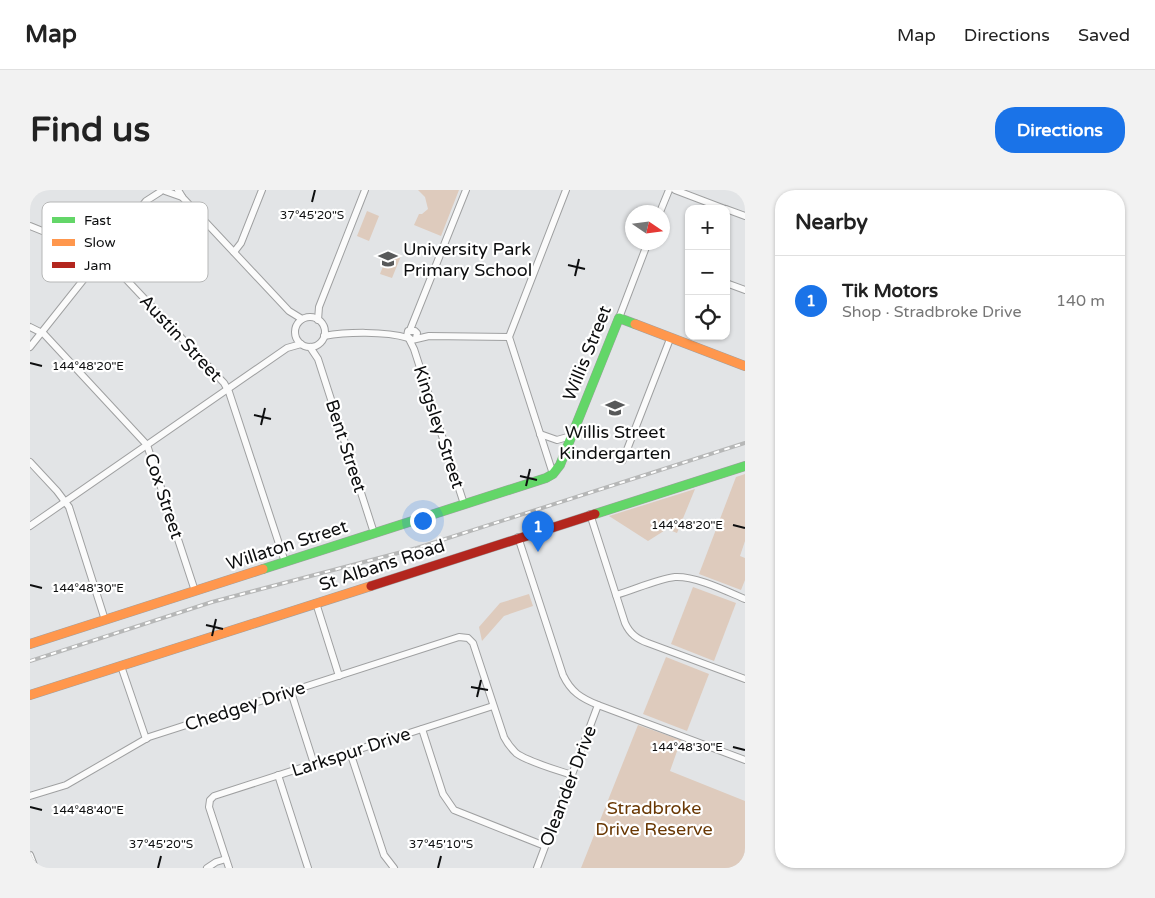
<!DOCTYPE html>
<html lang="en">
<head>
<meta charset="utf-8">
<style>
  :root { --surface:#fff; --page:#f2f2f2; --text:#222; --muted:#767676; --line:#e0e0e0; --accent:#1a73e8 }
  body { margin:0; font-family:"Varela Round",sans-serif; background:var(--page); color:var(--text) }
  .controls { position:absolute; right:15px; top:15px; display:grid; overflow:hidden; border-radius:10px; box-shadow:0 1px 4px #0004 }
  .controls button { width:45px; height:45px; display:grid; place-items:center; padding:0; border:0; border-bottom:1px solid var(--line); background:var(--surface); color:var(--text); font:25px sans-serif }
  .compass { position:absolute; left:595px; top:15px; width:45px; height:45px; border-radius:50%; background:var(--surface); box-shadow:0 1px 4px #0004; rotate:103deg }
  .you { position:absolute; left:392px; top:330px; width:18px; height:18px; margin:-12px; border:4px solid #fff; border-radius:50%; background:#1a73e8; box-shadow:0 0 0 8px #1a73e833 }
  .badge { display:grid; place-items:center; width:32px; height:32px; border-radius:50%; background:var(--accent); color:#fff; font-size:16px; font-weight:700 }
  .pin { position:absolute; translate:-50% -41px; filter:drop-shadow(0 1px 2px #0008) }
  .pin::after { content:''; position:absolute; top:26px; width:18px; height:15px; background:inherit; clip-path:polygon(0 0,100% 0,50% 100%) }
  .list { margin:0; padding:0; list-style:none }
  h2 { display:flex; justify-content:space-between; align-items:center; height:65px; margin:0; padding:0 20px; font-size:21px }
  h2 small { font-size:16px; font-weight:400; color:var(--muted) }
  .list li { display:grid; grid-template-columns:32px 1fr auto; gap:15px; align-items:center; box-sizing:border-box; height:90px; padding:0 20px; border-top:1px solid var(--line) }
  .list b { display:block; font-size:19px; white-space:nowrap }
  .list p { margin:0; font-size:16px; white-space:nowrap; color:var(--muted) }
  .list em { font-size:16px; font-style:normal; color:var(--muted) }
  .icon { flex:none; width:28px; height:28px; fill:none; stroke:currentColor; stroke-width:2; stroke-linecap:round; stroke-linejoin:round }
  .map { position:relative; flex:none; width:715px; height:678px; overflow:hidden; border-radius:20px }
  header { display:flex; align-items:center; gap:30px; box-sizing:border-box; height:70px; padding:0 25px; background:var(--surface); border-bottom:1px solid var(--line) }
  header strong { font-size:24px }
  nav { display:flex; gap:28px; margin-inline-start:auto; font-size:18px }
  .intro { display:flex; align-items:center; justify-content:space-between; box-sizing:border-box; height:120px; padding:0 30px }
  h1 { margin:0; font-size:35px }
  .button { padding:12px 22px; border-radius:20px; background:var(--accent); color:#fff; font-size:18px; font-weight:700 }
  main { display:flex; gap:30px; padding:0 30px }
  aside { flex:1; background:var(--surface); border-radius:20px; box-shadow:0 1px 4px #0004 }
  .map>svg:first-child { display:block }
  .green { fill:#decbbd }
  .lines { fill:none; stroke-linecap:round; stroke-linejoin:round }
  .street-casing { stroke:#9fa0a1; stroke-width:8 }
  .fast-casing { stroke:#9fa0a1; stroke-width:10 }
  .slow-casing { stroke:#9fa0a1; stroke-width:10 }
  .jam-casing { stroke:#9fa0a1; stroke-width:10 }
  .street { stroke:#fbfbfb; stroke-width:6 }
  .fast { stroke:#63d668; stroke-width:9 }
  .slow { stroke:#ff974d; stroke-width:9 }
  .jam { stroke:#b3261e; stroke-width:9 }
  .rail-casing { stroke:#b6b7b7; stroke-width:4 }
  .rail { stroke:#fff; stroke-width:2; stroke-dasharray:5.5; stroke-linecap:butt }
  .ticks { fill:none; stroke:#0d0e0f; stroke-width:2 }
  .labels { text-anchor:middle; stroke-width:4.5; stroke-linejoin:round; paint-order:stroke }
  .poi-label { font-size:18px; fill:#0d0e0f; stroke:#fff; text-anchor:start }
  .street-label { font-size:18px; fill:#0d0e0f; stroke:#fff }
  .park-label { font-size:18px; fill:#693804; stroke:#fff }
  .key { fill:#fff; stroke:#b6b7b7; stroke-width:1 }
  .key-label { font-size:14px; fill:#0d0e0f }
  .ticks-label { font-size:12px; text-anchor:middle; fill:#0d0e0f; stroke:#fff; stroke-width:4.5; stroke-linejoin:round; paint-order:stroke }
</style>
</head>
<body>
<header>
<strong>Map</strong>
<nav><a>Map</a><a>Directions</a><a>Saved</a></nav>
</header>
<div class="intro"><h1>Find us</h1><a class="button">Directions</a></div>
<main>
<div class="map">
<svg width="715" height="678" viewBox="0 0 715 678">
  <rect width="100%" height="100%" fill="#e2e4e6"/>
  <g class="green">
    <polygon points="388,0 429,0 411,46 384,35 389,24 392,24 398,19 395,7"/>
    <polygon points="337,21 349,26 339,51 327,46"/>
    <polygon points="359,61 371,66 362,88 350,84"/>
    <polygon points="715,284 715,351 710,366 715,368 715,390 711,400 669,384 706,287"/>
    <polygon points="665,299 647,343 637,339 618,351 579,326"/>
    <polygon points="663,397 706,413 684,471 641,454"/>
    <polygon points="499,404 503,416 474,426 452,451 449,437 470,413"/>
    <polygon points="636,467 679,484 657,541 613,524"/>
    <polygon points="608,535 651,550 640,581 715,611 715,678 551,678"/>
  </g>
  <g class="lines">
    <g class="street-casing">
      <g id="street">
        <polyline points="148,0 153,8 259,121 272,129"/>
        <polyline points="645,0 695,19"/>
        <polyline points="135,1 152,7"/>
        <polyline points="696,19 715,26"/>
        <polyline points="630,22 639,0"/>
        <polyline points="0,36 67,63 77,69 194,193 199,202 255,372"/>
        <polyline points="204,62 211,53 232,0"/>
        <polyline points="696,93 715,100"/>
        <circle cx="280" cy="142" r="15"/>
        <polyline points="589,128 618,52"/>
        <polyline points="288,130 289,117 335,0"/>
        <polyline points="0,137 14,144 117,255 165,401"/>
        <polyline points="380,140 436,0"/>
        <path d="M294 146C316 142 355 141 378 148"/>
        <polyline points="386,148 387,143 385,141 378,141 377,146 382,150 399,146 479,147"/>
        <polyline points="379,149 384,159 434,314"/>
        <polyline points="0,157 116,11 130,2"/>
        <polyline points="280,157 288,169 344,343"/>
        <polyline points="510,244 527,250 541,246"/>
        <polyline points="593,270 640,149"/>
        <polyline points="0,272 27,301 39,317 75,430"/>
        <polyline points="523,284 479,147 536,0"/>
        <path d="M560 324 595 433C600 444 607 449 618 453L715 489"/>
        <polyline points="0,336 257,158 271,154"/>
        <path d="M488 347 533 485C541 502 551 508 568 515L715 570"/>
        <path d="M586 405C604 400 627 389 645 387 666 386 696 401 715 409"/>
        <polyline points="286,413 309,486"/>
        <polyline points="91,476 116,549"/>
        <polyline points="261,502 284,574"/>
        <polyline points="392,539 413,604 424,620 515,656"/>
        <polyline points="320,562 354,665 364,678"/>
        <polyline points="248,585 278,678"/>
        <path d="M0 606 36 595 119 547 429 447 438 448 443 453 474 547C477 553 481 558 486 563 498 572 527 580 542 585"/>
        <polyline points="0,665 5,678"/>
        <polyline points="177,678 186,672 196,669"/>
        <polyline points="199,678 179,617 180,610 184,606 463,516"/>
        <polyline points="507,678 568,515"/>
      </g>
    </g>
    <g class="fast-casing">
      <g id="fast">
        <polyline points="565,324 715,276"/>
        <polyline points="233,379 516,288 523,284 530,275 589,128 605,134"/>
      </g>
    </g>
    <g class="slow-casing">
      <g id="slow">
        <polyline points="605,134 715,176"/>
        <polyline points="0,454 233,379"/>
        <polyline points="0,505 341,396"/>
      </g>
    </g>
    <g class="jam-casing">
      <polyline id="jam" points="341,396 565,324"/>
    </g>
    <use href="#street" class="street"/>
    <use href="#fast" class="fast"/>
    <use href="#slow" class="slow"/>
    <use href="#jam" class="jam"/>
    <g class="rail-casing">
      <polyline id="rail" points="0,471 182,412 387,358 715,253"/>
    </g>
    <use href="#rail" class="rail"/>
  </g>
  <path class="ticks" d="M282 12 285 0M538 75 555 79M545 86 549 69M0 173 12 176M224 225 241 229M231 235 235 218M490 286 507 290M496 296 500 279M703 335 715 338M0 395 12 398M176 435 193 439M182 446 186 429M441 497 458 500M447 507 451 490M703 557 715 560M0 617 12 620M128 678 131 666M408 678 411 666"/>
  <defs>
    <g id="school-bare" transform="scale(1.5)"><path d="M0-5L7-2L0 1L-7-2ZM-4 1L0 2.5L4 1V4Q0 6-4 4Z" fill="#58595a" stroke="#fff" stroke-width="2.5" paint-order="stroke"/></g>
  </defs>
  <g fill-rule="evenodd">
    <use href="#school-bare" x="358" y="69"/>
    <use href="#school-bare" x="585" y="218"/>
  </g>
  <g class="labels">
    <g class="poi-label">
      <text x="373" y="65">University Park<tspan x="373" dy="21">Primary School</tspan></text>
      <text x="585" y="248" text-anchor="middle">Willis Street<tspan x="585" dy="21">Kindergarten</tspan></text>
    </g>
    <g class="street-label">
      <text transform="translate(151 148) rotate(47)" y="6">Austin Street</text>
      <text transform="translate(557 163) rotate(-68)" y="6">Willis Street</text>
      <text transform="translate(409 237) rotate(72)" y="6">Kingsley Street</text>
      <text transform="translate(316 256) rotate(72)" y="6">Bent Street</text>
      <text transform="translate(134 306) rotate(72)" y="6">Cox Street</text>
      <text transform="translate(257 355) rotate(-18)" y="6">Willaton Street</text>
      <text transform="translate(352 375) rotate(-18)" y="6">St Albans Road</text>
      <text transform="translate(215 516) rotate(-18)" y="6">Chedgey Drive</text>
      <text transform="translate(321 562) rotate(-18)" y="6">Larkspur Drive</text>
      <text transform="translate(538 596) rotate(-69)" y="6">Oleander Drive</text>
    </g>
    <g class="park-label">
      <text x="624" y="624">Stradbroke<tspan x="624" dy="21">Drive Reserve</tspan></text>
    </g>
  </g>
  <rect x="12" y="12" width="166" height="80" rx="8" class="key"/>
  <rect x="22" y="27" width="23" height="6" fill="#63d668"/>
  <rect x="22" y="49" width="23" height="7" fill="#ff974d"/>
  <rect x="22" y="72" width="23" height="6" fill="#b3261e"/>
  <g class="key-label">
    <text x="54" y="35">Fast</text>
    <text x="54" y="57">Slow</text>
    <text x="54" y="80">Jam</text>
  </g>
  <g class="ticks-label">
    <text x="282" y="29">37°45'20"S</text>
    <text x="58" y="180">144°48'20"E</text>
    <text x="657" y="339">144°48'20"E</text>
    <text x="58" y="402">144°48'30"E</text>
    <text x="657" y="561">144°48'30"E</text>
    <text x="58" y="624">144°48'40"E</text>
    <text x="131" y="658">37°45'20"S</text>
    <text x="411" y="658">37°45'10"S</text>
  </g>
</svg>
<div class="controls">
<button>+</button>
<button>−</button>
<button><svg class="icon" aria-label="locate" viewBox="0 0 24 24"><circle cx="12" cy="12" r="6"/><path d="M12 2v4M12 18v4M2 12h4M18 12h4"/></svg></button>
</div>
<svg class="compass" viewBox="-18 -18 36 36"><path d="M0-13l5 13h-10z" fill="#e53935"/><path d="M0 13l5-13h-10z" fill="#767676"/></svg>
<div class="you"></div>
<div class="pin badge" style="left:508px;top:362px">1</div>
</div>
<aside>
<h2>Nearby<small></small></h2>
<ul class="list">
<li><span class="badge">1</span><div><b>Tik Motors</b><p>Shop · Stradbroke Drive</p></div><em>140 m</em></li>
</ul>
</aside>
</main>
</body>
</html>
